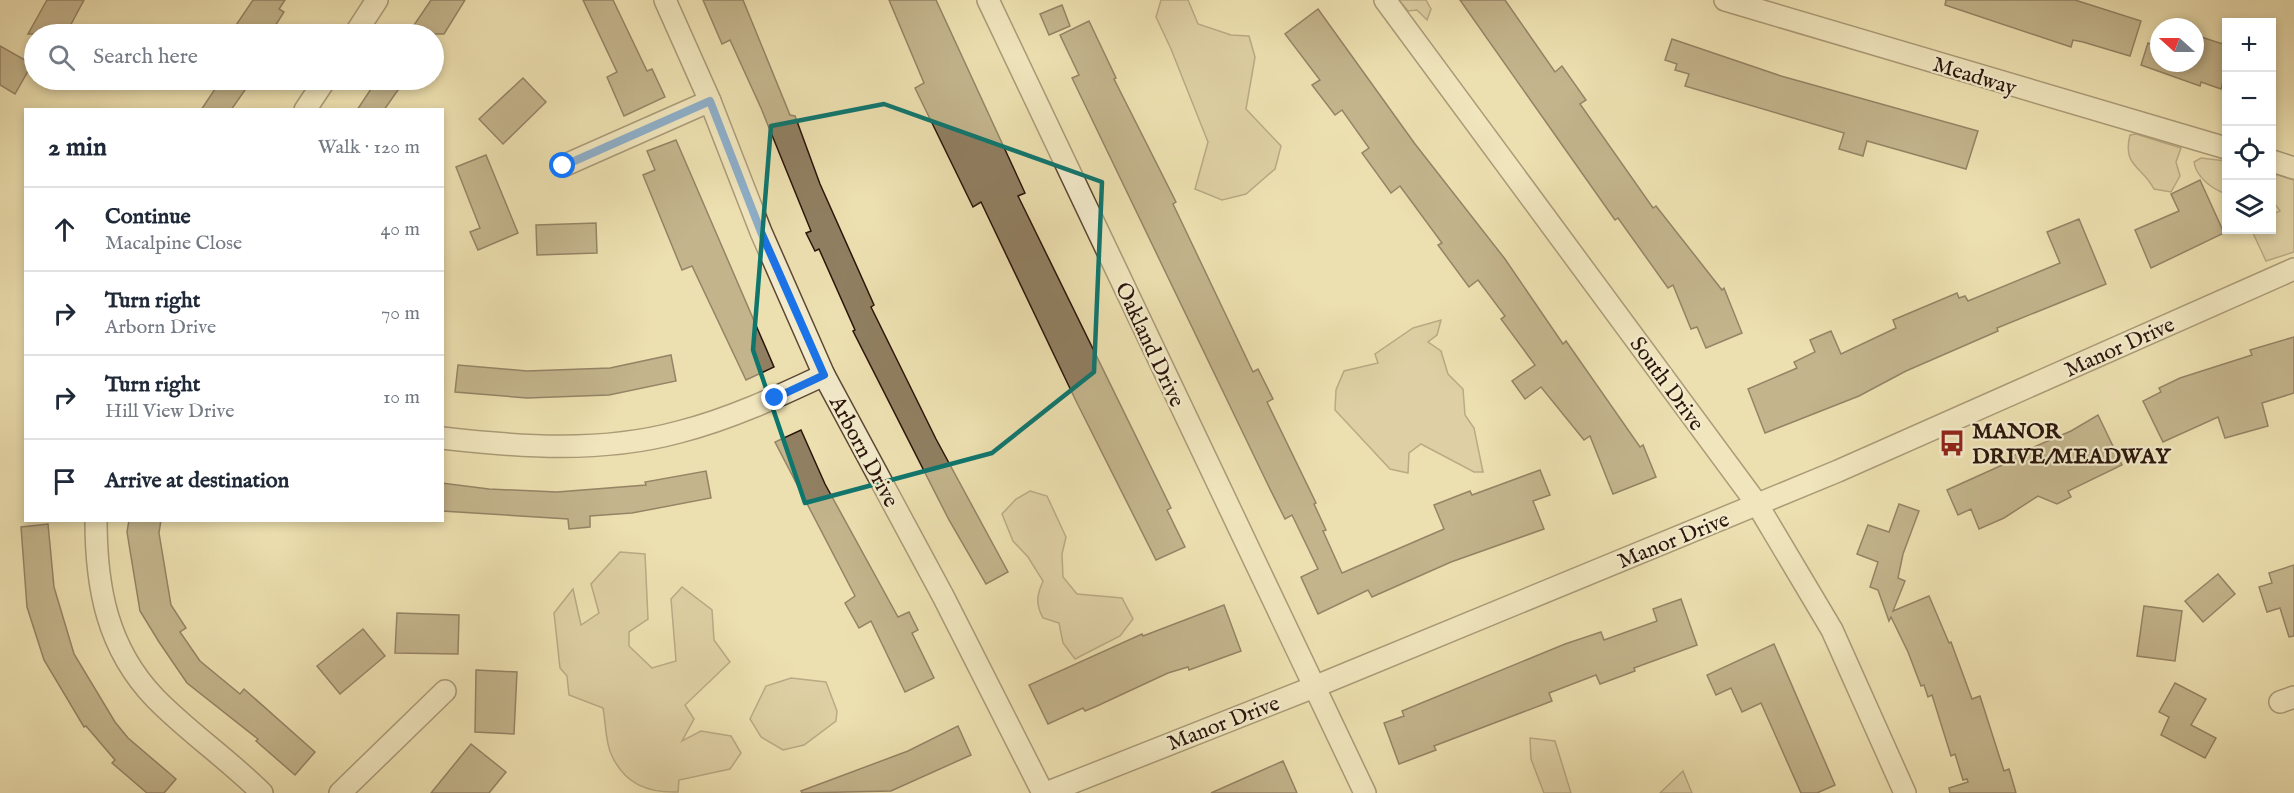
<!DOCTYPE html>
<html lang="en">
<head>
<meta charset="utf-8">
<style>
  :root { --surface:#fff; --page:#f2f2f3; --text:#1f2937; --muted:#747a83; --line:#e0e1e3 }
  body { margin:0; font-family:"IM FELL English",serif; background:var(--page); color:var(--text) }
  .controls { position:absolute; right:18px; top:18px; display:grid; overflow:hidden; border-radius:0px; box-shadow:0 3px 9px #0003 }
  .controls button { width:54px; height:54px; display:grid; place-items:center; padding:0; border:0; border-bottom:2px solid var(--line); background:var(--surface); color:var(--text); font:30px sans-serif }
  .compass { position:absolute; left:2150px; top:18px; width:54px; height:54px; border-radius:50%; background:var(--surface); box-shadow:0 3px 9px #0003; rotate:291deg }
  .stop { position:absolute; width:18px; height:18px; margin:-14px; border:4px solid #1a73e8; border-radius:50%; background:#fff }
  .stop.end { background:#1a73e8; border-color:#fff; box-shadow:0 2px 6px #0008 }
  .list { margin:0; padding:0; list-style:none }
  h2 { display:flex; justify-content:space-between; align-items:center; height:78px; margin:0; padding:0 24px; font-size:26px }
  h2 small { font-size:20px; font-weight:400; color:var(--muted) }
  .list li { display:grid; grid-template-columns:39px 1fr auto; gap:18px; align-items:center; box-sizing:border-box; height:84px; padding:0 24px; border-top:2px solid var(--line) }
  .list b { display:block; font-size:22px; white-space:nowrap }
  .list p { margin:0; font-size:20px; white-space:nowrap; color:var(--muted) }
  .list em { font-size:20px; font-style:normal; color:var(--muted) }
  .icon { flex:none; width:33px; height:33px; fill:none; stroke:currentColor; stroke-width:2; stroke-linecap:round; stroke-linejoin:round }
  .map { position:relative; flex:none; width:2294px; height:793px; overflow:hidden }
  .search { position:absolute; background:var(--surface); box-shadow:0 3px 9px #0003; left:24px; top:24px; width:420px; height:66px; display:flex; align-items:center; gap:15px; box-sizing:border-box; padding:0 21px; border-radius:33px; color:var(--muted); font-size:22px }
  .panel { position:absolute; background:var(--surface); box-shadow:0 3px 9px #0003; left:24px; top:108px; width:420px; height:414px; border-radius:0px }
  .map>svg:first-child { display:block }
  .green { fill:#ccbd94; stroke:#7c6950; stroke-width:1.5 }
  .building { fill:#907f61; stroke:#2b150b; stroke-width:1.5 }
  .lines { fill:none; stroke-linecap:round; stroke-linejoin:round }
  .street-casing { stroke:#5c4834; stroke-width:24 }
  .street { stroke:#f3ebcc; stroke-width:21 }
  .route { stroke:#1a73e8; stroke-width:8 }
  .marked { fill:none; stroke:#0f766e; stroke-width:4.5; stroke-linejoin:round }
  .labels { text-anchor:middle; stroke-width:4.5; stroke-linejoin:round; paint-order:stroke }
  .street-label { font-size:22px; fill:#2b150b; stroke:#f3ebcc }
  .poi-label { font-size:22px; font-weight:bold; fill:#2b150b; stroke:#f3ebcc; text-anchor:start }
</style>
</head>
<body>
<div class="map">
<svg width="2294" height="793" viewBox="0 0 2294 793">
  <rect width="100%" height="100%" fill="#ede0b0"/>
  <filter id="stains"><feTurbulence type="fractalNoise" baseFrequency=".00333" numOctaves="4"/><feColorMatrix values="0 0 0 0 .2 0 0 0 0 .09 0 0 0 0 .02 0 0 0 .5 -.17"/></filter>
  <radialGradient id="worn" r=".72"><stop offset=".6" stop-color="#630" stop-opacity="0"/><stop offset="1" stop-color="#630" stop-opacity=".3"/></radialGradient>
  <g class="green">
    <polygon points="1161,0 1188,0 1198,24 1231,35 1249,36 1255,57 1246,109 1281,146 1275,169 1246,194 1222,200 1195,189 1208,142 1171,49 1156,17"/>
    <polygon points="1399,0 1426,0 1431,9 1427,20 1417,10 1408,11"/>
    <path d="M2136 134 2181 148 2176 162 2180 176 2171 192 2154 189C2142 166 2122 166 2130 135Z"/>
    <path d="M2201 158 2226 161V194C2212 189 2196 177 2194 162Z"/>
    <polygon points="2272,173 2294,180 2294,252 2266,261 2252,231 2272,230 2272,214 2280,211 2272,200"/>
    <polygon points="1441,320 1437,335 1428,342 1441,351 1448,374 1463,389 1465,415 1474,428 1483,472 1474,472 1421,444 1409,453 1408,473 1390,469 1335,410 1336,390 1344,371 1378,363 1375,354 1413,328"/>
    <path d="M1030 491 1047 496 1066 537 1062 554 1063 577 1077 594 1122 598 1133 619 1120 636 1075 659 1063 643 1059 623 1043 618C1035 603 1037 595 1043 581L1028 557 1013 541 1002 514 1016 499Z"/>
    <path d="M620 552 645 554 648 619 629 632V646L652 668 676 661 671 599 682 587 712 610 714 640 730 662 685 705 694 719 682 741 701 731 731 736 741 753 730 769 679 780 678 792C648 793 625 784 612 756 605 743 606 723 603 708L569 695 567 676 560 668 554 613 573 589 581 625 599 613 591 584Z"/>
    <polygon points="791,678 826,682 837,711 836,721 804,745 783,750 761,737 750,719 766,686"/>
    <polygon points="1530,738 1555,741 1571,793 1544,793 1531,759"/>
    <polygon points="1683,771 1692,793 1660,793"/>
  </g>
  <g class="building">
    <polygon points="47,0 84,0 69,28 64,25 59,34 28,34"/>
    <polygon points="253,0 285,0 279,9 284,12 270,34 230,34"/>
    <polygon points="431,0 465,0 444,34 408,34"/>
    <polygon points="583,0 613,0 647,71 652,69 665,97 624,116 607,77 617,72"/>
    <polygon points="703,0 743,0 790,115 795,116 820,184 874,305 871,307 936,439 1008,572 986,584 949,520 853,331 855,330 819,249 815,251 806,233 811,231 761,108 730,40 722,44"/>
    <polygon points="889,0 936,0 1025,193 1018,196 1171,508 1167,510 1185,547 1156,560 1076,401 981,202 973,207 932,123 915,88 924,83"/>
    <polygon points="1460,0 1505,0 1555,72 1562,66 1586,100 1580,104 1653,208 1656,206 1722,290 1724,288 1742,333 1706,348 1697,327 1691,329 1673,285 1668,288 1618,218 1615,220"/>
    <polygon points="1946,0 2075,0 2141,21 2130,56 2083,42 2073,40 2071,47 1945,5"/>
    <polygon points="1062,5 1070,26 1049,35 1040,14"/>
    <polygon points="1318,9 1415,144 1505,259 1563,344 1566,341 1640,447 1643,445 1656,477 1613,494 1590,436 1584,440 1541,387 1525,399 1512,381 1535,365 1501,319 1505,316 1478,280 1469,287 1438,245 1442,243 1400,186 1391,193 1362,153 1369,148 1342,110 1335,115 1312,85 1320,80 1285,34"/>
    <polygon points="1089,21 1116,78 1114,79 1176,202 1173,204 1253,372 1258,369 1273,399 1267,402 1316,503 1314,504 1326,530 1323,531 1342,573 1444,529 1434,505 1470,491 1472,495 1540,470 1550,495 1533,501 1544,529 1451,562 1372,597 1368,590 1318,614 1301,577 1318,569 1292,515 1285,519 1269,487 1072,78 1079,75 1060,35"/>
    <polygon points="2195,35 2226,45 2226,71 2221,89 2201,82 2200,86 2141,65 2148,43 2159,47 2159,63 2195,63"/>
    <polygon points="1672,39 1781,76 1978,131 1966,169 1867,141 1863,156 1839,149 1844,133 1685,86 1689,74 1675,70 1677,64 1665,60"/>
    <polygon points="0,46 32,64 15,94 0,85"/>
    <polygon points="523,78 546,102 503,144 479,119"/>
    <polygon points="221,80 252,80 231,110 201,110"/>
    <polygon points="377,80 405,80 384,110 357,110"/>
    <polygon points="676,140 774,367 746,380 692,266 682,270 643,175 655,170 647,151"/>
    <polygon points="486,155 518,233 478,250 470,232 480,228 456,167"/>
    <polygon points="2200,180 2224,233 2151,268 2135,230 2179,211 2171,194"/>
    <polygon points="2079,219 2106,284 1997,328 1998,331 1906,371 1859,396 1765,433 1748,389 1797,368 1794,362 1815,352 1810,340 1831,331 1841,354 1896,328 1893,320 1957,293 1959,298 1965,296 1968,301 2060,263 2047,232"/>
    <polygon points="596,223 597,253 537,255 536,225"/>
    <polygon points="2294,337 2294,393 2262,403 2268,426 2225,438 2218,417 2163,442 2143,401 2161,392 2159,388 2180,378 2252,355 2250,350"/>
    <polygon points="671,355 676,381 609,395 527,398 455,392 458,365 527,371 610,368"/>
    <polygon points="2098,415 2122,465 2068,491 2071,497 2057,504 2038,496 2004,518 1979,529 1971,509 1958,515 1947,490 2009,462 2008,458 2071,431"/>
    <polygon points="801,430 825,484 898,617 909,612 918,630 912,633 934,678 905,692 871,621 859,628 845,603 855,596 775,442"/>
    <polygon points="706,471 711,498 632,513 590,516 590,527 569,529 568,519 442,511 442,483 489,489 557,492 646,485 645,482"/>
    <polygon points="1899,504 1919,511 1903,554 1898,578 1905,581 1893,611 1929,596 1949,643 1951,642 1972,699 1980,696 2004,771 2009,769 2016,793 1950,793 1949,788 1968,782 1967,779 1963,780 1955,754 1951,756 1932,695 1928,697 1924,685 1921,686 1908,652 1891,617 1889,621 1878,590 1870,587 1878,562 1857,554 1868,525 1889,532"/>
    <polygon points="129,520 161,520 159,533 171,605 186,628 180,632 200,661 240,694 244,689 315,752 295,775 256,741 258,739 187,683 159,642 140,611 127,532"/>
    <polygon points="48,524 54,587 74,654 115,722 128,738 176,779 164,793 147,793 112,763 115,760 86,726 84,727 44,660 27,607 21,527"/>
    <polygon points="2294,565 2294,636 2289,637 2280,608 2267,612 2259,587 2272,583 2269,573"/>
    <polygon points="2218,574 2235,594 2203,622 2185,601"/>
    <polygon points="1681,599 1697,645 1634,668 1635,671 1600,684 1596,675 1549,693 1552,701 1434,746 1436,750 1399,764 1384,723 1404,716 1402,711 1565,644 1601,632 1604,640 1657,621 1653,609"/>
    <polygon points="1224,605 1241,651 1189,670 1188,667 1168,673 1097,706 1085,711 1083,708 1048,724 1029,685 1142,634 1143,636"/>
    <polygon points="2144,606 2182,611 2175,661 2137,656"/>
    <polygon points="397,613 459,615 458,654 395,653"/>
    <polygon points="363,629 385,656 340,694 317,666"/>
    <polygon points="1774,644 1835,785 1817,793 1801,793 1761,703 1742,712 1731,688 1716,695 1707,675"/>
    <polygon points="476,670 517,672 514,734 475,732"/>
    <polygon points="2175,683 2206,699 2191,725 2216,738 2205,758 2161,735 2169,717 2159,712"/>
    <polygon points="958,726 971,755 891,791 802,793 801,791 908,751"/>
    <polygon points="471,744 506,772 489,793 431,793"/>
    <polygon points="1283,761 1297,793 1211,793"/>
  </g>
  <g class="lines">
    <g class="street-casing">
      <g id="street">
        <polyline points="665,0 710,101 761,232 824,375 943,596 1043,793"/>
        <polyline points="988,0 1365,793"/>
        <polyline points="1385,0 1757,504 1832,630 1905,793"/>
        <polyline points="1725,0 2226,148"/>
        <polyline points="355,34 377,0"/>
        <polyline points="305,110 325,80"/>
        <polyline points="2272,161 2294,168"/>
        <polyline points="563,166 710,101"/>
        <path d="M442 438C520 447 602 453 679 432 730 419 777 397 824 375"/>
        <path d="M96 520C96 587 107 648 155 698 188 732 228 759 262 793"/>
        <polyline points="2280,702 2294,697"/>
        <polyline points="340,793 445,691"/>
        <polyline points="1046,793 1314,687 1838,471 2294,269"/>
      </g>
    </g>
    <use href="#street" class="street"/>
  </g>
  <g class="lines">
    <polyline class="route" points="563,166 710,101 761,232 824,375 775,398"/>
  </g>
  <path d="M0 0H2294V793H0ZM884 104 1102 182 1094 372 992 453 805 503 753 350 771 126Z" fill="#ede0b0" fill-opacity=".55" fill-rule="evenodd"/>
  <path class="marked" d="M884 104 1102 182 1094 372 992 453 805 503 753 350 771 126Z"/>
  <defs>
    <g id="bus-bare" transform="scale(2.07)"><path d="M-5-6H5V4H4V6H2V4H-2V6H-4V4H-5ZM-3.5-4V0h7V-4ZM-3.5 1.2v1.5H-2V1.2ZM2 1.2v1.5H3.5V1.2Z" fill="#8f2418" stroke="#f3ebcc" stroke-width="2.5" paint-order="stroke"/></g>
  </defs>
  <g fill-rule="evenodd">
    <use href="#bus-bare" x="1952" y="443"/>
  </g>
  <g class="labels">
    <g class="street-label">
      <text transform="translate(1975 75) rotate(17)" y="8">Meadway</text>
      <text transform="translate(1151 344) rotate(65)" y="8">Oakland Drive</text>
      <text transform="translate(2119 346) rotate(-24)" y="8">Manor Drive</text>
      <text transform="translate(1668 383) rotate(54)" y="8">South Drive</text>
      <text transform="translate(865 451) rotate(62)" y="8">Arborn Drive</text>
      <text transform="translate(1673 539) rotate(-22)" y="8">Manor Drive</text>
      <text transform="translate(1223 722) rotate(-21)" y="8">Manor Drive</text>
    </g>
    <g class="poi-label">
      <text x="1972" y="438">MANOR<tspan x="1972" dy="25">DRIVE/MEADWAY</tspan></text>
    </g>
  </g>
  <rect width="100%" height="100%" filter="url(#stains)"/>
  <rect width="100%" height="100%" fill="url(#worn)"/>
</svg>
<div class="controls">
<button>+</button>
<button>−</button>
<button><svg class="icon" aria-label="locate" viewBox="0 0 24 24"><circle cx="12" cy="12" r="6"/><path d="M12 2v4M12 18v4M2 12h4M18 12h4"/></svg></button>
<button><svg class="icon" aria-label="layers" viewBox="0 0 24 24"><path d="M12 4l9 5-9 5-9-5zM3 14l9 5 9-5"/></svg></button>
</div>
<svg class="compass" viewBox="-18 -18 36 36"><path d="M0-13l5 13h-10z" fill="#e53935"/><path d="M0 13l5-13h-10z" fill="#747a83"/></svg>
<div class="stop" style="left:563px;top:166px"></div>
<div class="stop end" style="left:775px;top:398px"></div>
<div class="search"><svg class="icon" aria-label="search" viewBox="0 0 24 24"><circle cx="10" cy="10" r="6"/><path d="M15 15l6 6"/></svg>Search here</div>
<section class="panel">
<h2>2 min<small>Walk · 120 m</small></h2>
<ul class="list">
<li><svg class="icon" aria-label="ahead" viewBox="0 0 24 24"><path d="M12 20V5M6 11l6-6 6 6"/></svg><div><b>Continue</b><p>Macalpine Close</p></div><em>40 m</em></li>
<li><svg class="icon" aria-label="right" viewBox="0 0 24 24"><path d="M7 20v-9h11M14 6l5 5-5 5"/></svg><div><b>Turn right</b><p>Arborn Drive</p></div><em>70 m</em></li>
<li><svg class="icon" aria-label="right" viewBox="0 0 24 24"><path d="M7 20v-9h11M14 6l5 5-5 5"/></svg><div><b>Turn right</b><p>Hill View Drive</p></div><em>10 m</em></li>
<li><svg class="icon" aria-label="arrive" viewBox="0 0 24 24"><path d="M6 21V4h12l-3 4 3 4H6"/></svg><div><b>Arrive at destination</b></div></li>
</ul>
</section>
</div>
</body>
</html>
